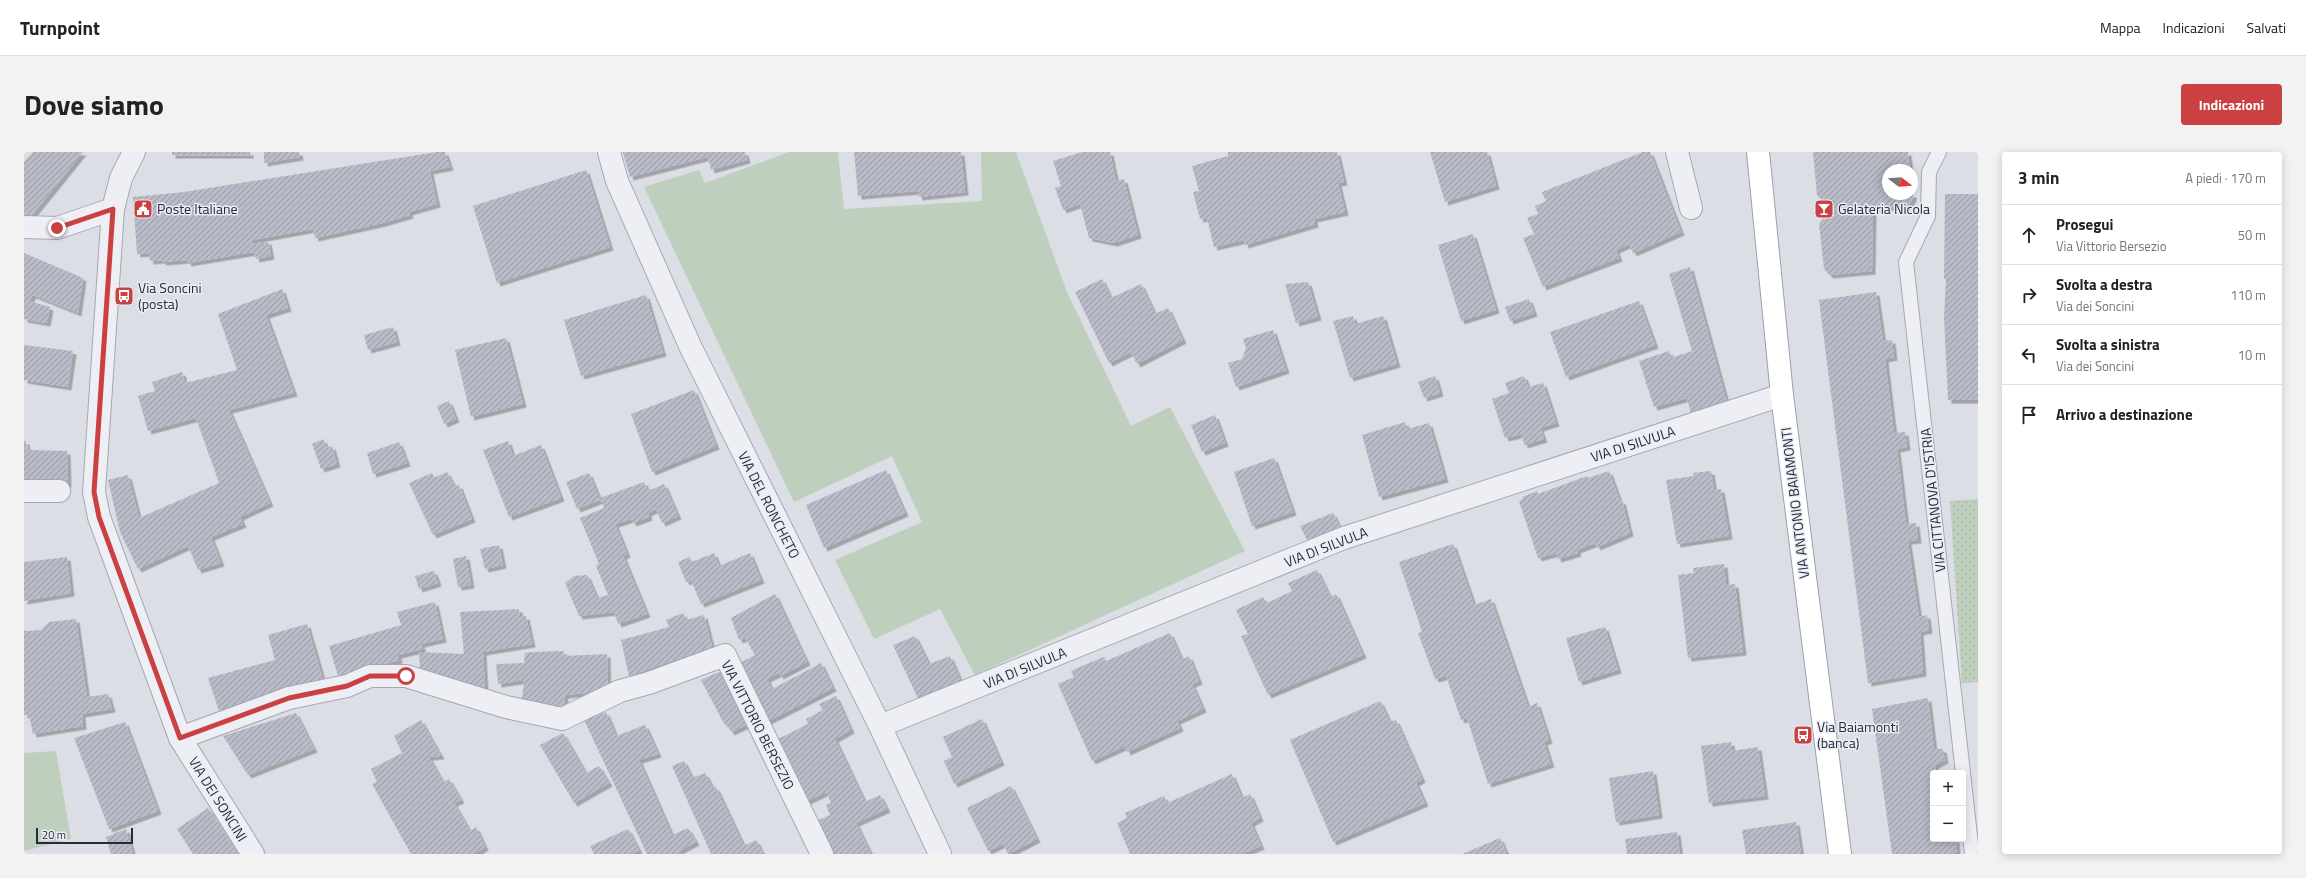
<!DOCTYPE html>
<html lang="it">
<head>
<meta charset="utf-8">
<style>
  :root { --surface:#fff; --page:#f2f2f2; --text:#222; --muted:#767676; --line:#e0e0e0; --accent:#cb4040 }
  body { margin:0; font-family:"Titillium Web",sans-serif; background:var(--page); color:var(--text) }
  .controls { position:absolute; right:12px; bottom:12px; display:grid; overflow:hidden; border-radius:4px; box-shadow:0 2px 10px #0003 }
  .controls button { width:36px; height:36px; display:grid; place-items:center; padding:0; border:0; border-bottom:1px solid var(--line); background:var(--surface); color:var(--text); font:20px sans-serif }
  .compass { position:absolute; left:1858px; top:12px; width:36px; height:36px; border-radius:50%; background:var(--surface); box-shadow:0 2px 10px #0003; rotate:107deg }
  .scale { position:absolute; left:12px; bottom:10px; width:97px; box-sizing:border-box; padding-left:4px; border:2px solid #262a3b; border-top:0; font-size:11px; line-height:14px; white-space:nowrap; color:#262a3b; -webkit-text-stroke:3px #eaedf3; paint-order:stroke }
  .stop { position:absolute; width:12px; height:12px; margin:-9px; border:3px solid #cb4040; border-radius:50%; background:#fff }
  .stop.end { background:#cb4040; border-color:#fff; box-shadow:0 1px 4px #0008 }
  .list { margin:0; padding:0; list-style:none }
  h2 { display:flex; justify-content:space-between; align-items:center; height:52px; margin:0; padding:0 16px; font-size:17px }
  h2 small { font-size:13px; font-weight:400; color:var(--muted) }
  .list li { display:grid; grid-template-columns:26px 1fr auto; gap:12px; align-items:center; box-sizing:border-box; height:60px; padding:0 16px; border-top:1px solid var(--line) }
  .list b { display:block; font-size:15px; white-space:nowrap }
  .list p { margin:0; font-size:13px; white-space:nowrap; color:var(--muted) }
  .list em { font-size:13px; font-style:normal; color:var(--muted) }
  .icon { flex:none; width:22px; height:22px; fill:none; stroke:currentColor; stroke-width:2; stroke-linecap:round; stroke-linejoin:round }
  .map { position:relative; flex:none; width:1954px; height:702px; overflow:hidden; border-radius:4px }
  header { display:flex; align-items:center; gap:24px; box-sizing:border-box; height:56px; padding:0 20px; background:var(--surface); border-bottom:1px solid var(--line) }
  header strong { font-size:19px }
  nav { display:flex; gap:22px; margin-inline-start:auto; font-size:14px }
  .intro { display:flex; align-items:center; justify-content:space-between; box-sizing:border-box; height:96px; padding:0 24px }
  h1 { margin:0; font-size:28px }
  .button { padding:10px 18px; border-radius:4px; background:var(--accent); color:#fff; font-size:14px; font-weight:700 }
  main { display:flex; gap:24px; padding:0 24px }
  aside { flex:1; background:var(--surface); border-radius:4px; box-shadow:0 2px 10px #0003 }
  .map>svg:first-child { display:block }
  .grass { fill:#bfcfbd }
  .park { fill:url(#park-dots) }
  .building { fill:url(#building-hatch); filter:url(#shadow) }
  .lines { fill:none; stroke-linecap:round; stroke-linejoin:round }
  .service-casing { stroke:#a5a8b2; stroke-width:16 }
  .minor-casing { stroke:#a5a8b2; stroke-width:24 }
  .tertiary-casing { stroke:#a5a8b2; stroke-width:24 }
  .primary-casing { stroke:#9ba0b1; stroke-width:24 }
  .service { stroke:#eeeff4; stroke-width:14 }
  .minor { stroke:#eeeff4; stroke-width:22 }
  .tertiary { stroke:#eeeff4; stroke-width:22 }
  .primary { stroke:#fff; stroke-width:22 }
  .route { stroke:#cb4040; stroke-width:5 }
  .labels { text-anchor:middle; stroke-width:3; stroke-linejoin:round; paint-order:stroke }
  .poi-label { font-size:14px; fill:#262a3b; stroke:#eaedf3; text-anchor:start }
  .street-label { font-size:14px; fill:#262a3b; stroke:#eaedf3 }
</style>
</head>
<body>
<header>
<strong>Turnpoint</strong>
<nav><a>Mappa</a><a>Indicazioni</a><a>Salvati</a></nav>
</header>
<div class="intro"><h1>Dove siamo</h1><a class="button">Indicazioni</a></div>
<main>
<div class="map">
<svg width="1954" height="702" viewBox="0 0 1954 702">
  <defs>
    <pattern id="park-dots" width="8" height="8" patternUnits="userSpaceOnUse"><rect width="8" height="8" fill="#bfcfbd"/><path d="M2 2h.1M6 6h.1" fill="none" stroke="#a4b2a3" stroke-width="1.8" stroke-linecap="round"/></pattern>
    <pattern id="building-hatch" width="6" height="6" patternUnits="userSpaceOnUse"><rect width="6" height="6" fill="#b9bcc8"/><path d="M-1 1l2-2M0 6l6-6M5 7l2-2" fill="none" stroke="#9699a4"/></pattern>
    <filter id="shadow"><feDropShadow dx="3.5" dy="3.5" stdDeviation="0" flood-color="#0004"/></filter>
  </defs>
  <rect width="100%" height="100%" fill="#dbdee5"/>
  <g class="grass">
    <polygon points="765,0 814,0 820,57 958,49 957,0 992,0 1043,140 1107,274 1146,255 1221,399 951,523 916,457 850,487 811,408 898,370 868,304 770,350 620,35 675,18 681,31"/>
    <polygon points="32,599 47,687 0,699 0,601"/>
  </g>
  <polygon class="park" points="1954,347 1954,530 1938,531 1926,349"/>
  <g class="building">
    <polygon points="9,0 59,0 4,68 0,65 0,10"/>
    <rect x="148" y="0" width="78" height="3"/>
    <polygon points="240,0 275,0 276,5 240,11"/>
    <polygon points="413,0 421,0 426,15 406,19 413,52 385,60 386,63 359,71 291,86 289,77 229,88 229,92 244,89 247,104 232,107 230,100 164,111 163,108 139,110 138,108 126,109 125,101 113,102 109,45 160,40"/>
    <polygon points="599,0 721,0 723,8 687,18 684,5 606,25"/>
    <polygon points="830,0 937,0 941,40 895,45 894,39 834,44"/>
    <polygon points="1058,0 1086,0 1092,29 1100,27 1114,83 1090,91 1065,86 1056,52 1039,58 1031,36 1037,34 1029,9"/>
    <polygon points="1204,0 1313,0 1320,30 1314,31 1321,60 1290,67 1291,72 1221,93 1220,88 1190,95 1183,66 1176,67 1169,40 1175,39 1168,14 1204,4"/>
    <polygon points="1406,0 1463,0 1472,34 1421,50"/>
    <polygon points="1619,0 1626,0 1657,80 1609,101 1605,92 1592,98 1595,106 1519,135 1499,86 1510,82 1503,66 1514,62 1511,54 1522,49 1518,40"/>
    <polygon points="1789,0 1884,0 1886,18 1864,18 1864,42 1889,42 1889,46 1884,54 1849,57 1848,119 1806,123 1800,117 1795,72 1801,64 1810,64 1810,48 1800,50 1793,43"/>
    <polygon points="562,18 586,95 473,131 449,54"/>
    <polygon points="1921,42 1954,42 1954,248 1924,248 1920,165 1922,127 1920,127"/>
    <polygon points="1449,82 1472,158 1437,169 1414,93"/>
    <polygon points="0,101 59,126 54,161 9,143 5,149 26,155 23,171 0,167"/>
    <polygon points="1666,115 1703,251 1667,262 1663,246 1630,255 1615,209 1645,199 1647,206 1668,199 1645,122"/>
    <polygon points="1078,127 1087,146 1117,132 1131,162 1144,156 1159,188 1113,212 1107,200 1085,211 1051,140"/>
    <polygon points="1284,130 1294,165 1272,171 1261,132"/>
    <polygon points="258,137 264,156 242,163 270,241 205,258 246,351 216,365 219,372 187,385 197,411 174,418 164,394 114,417 96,380 84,328 104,323 115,366 195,331 172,266 124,279 114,244 131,239 128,230 158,220 161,231 213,218 194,162"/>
    <polygon points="1852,140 1859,189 1868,188 1870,205 1861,207 1870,281 1881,280 1883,295 1873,297 1882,372 1892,371 1894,388 1884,389 1895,465 1903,463 1905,478 1896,480 1899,521 1844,531 1795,148"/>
    <polygon points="622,143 639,201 557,224 540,168"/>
    <polygon points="1505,147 1510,161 1486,169 1481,155"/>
    <polygon points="1615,149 1631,193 1542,225 1526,180"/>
    <polygon points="1329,164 1331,172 1359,164 1373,212 1326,226 1309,169"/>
    <polygon points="369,175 373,190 344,198 340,183"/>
    <polygon points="1249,178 1262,218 1212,235 1204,211 1218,207 1222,196 1219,187"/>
    <polygon points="482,186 499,252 447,265 431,198"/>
    <polygon points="0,193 49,199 44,235 0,228"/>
    <polygon points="1411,224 1416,241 1400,246 1394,230"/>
    <polygon points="1500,224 1504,235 1519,231 1532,271 1516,276 1520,287 1500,293 1498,282 1481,286 1468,247 1485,241 1481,231"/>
    <polygon points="670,238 692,294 628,320 607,262"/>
    <polygon points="425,249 432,267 420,272 413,254"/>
    <polygon points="1191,263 1201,291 1178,300 1167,273"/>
    <polygon points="1381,270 1383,277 1405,271 1421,327 1355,345 1338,283"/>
    <polygon points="299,287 303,296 308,294 313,312 297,317 288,292"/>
    <polygon points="0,289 2,289 3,298 43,299 44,332 0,332"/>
    <polygon points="484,289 489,304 517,293 537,346 485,365 459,298"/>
    <polygon points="375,290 383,311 349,322 343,301"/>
    <polygon points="1250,306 1269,360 1228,374 1210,320"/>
    <polygon points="862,318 881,361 800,396 782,353"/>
    <polygon points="1585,319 1596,349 1598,348 1606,381 1573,395 1571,391 1553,398 1554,401 1534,407 1532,401 1514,406 1495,349 1499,347 1498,345 1513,339 1514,342 1563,324 1564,326"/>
    <polygon points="1687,319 1690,338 1697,337 1705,384 1653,392 1642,328 1670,324 1669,321"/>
    <polygon points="423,320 431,335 435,333 448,367 409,383 385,331 408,321 410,326"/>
    <polygon points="565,321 576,348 553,357 542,330"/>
    <polygon points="620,330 624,339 640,332 654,364 638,371 632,357 624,361 625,365 609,371 607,367 591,372 603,402 599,404 623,462 594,472 590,460 555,464 541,431 550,424 563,423 573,446 584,443 572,414 575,412 556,366 580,356 576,346"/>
    <polygon points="1309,361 1316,376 1283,388 1276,374"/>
    <polygon points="1429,392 1450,453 1467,447 1504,555 1513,551 1525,588 1520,590 1527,612 1464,632 1443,566 1437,568 1422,524 1411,527 1394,481 1398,480 1375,410"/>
    <polygon points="475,393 479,413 461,417 456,397"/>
    <polygon points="690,401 695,414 726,401 737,428 677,452 667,428 662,430 654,410 665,405 668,410"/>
    <polygon points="442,404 447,433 434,435 429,407"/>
    <polygon points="43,405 47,441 0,449 0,410"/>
    <polygon points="1700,412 1702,433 1711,432 1719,500 1664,506 1654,423 1670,421 1669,416"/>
    <polygon points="1293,418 1306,445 1312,442 1339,503 1244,543 1217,484 1224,482 1212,458 1239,445 1243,451 1268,439 1264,431"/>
    <polygon points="410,419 414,431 395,437 391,424"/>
    <polygon points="751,442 783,510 756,524 755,521 743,527 748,537 797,511 809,536 742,570 716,511 731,503 721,486 715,488 707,466"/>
    <polygon points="411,450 419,487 397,492 399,497 374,503 375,508 314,524 305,494 377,473 373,460"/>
    <polygon points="495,457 496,465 502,464 508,492 459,500 461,537 396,518 395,500 440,502 436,460"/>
    <polygon points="659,461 662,468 680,463 688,495 605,524 597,488 645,475 642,468"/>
    <polygon points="52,467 63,545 84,542 88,557 58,562 59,574 9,582 5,562 0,563 0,479 17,478 25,470"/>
    <polygon points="283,472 299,528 195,559 184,526 251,508 244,483"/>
    <polygon points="1581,475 1594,518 1555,530 1542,486"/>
    <polygon points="1146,481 1158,508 1165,504 1175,529 1168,532 1179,557 1153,569 1156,576 1103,600 1101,594 1068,609 1034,532 1050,525 1047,519 1058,514 1080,505 1082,509"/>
    <polygon points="891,484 905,512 926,504 938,532 897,553 869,493"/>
    <polygon points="540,499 539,504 583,502 584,539 541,543 540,556 498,548 500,528 474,532 472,512 500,511 501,501 509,500"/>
    <polygon points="699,518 724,572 707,580 702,571 700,572 677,528"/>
    <polygon points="812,544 827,578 811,587 841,650 856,643 863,657 832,671 847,702 806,702 790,670 806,663 802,653 807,651 802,640 781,650 750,589 784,572 782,567 799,558 795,552"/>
    <polygon points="1904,546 1910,597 1919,597 1921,608 1911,613 1912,621 1909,621 1909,687 1932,687 1933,699 1927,702 1868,702 1848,557"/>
    <polygon points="1356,549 1366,570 1372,568 1398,627 1392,631 1401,651 1309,690 1266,588"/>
    <polygon points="582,560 592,584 621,573 634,602 615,608 648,683 664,676 672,690 655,699 657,702 623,702 560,568"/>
    <polygon points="272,561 290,597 224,623 199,584"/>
    <polygon points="958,567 977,610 930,632 920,609 928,605 919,585"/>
    <polygon points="397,568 417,604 405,605 419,630 425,627 437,648 430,651 446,679 452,675 461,695 450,702 387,702 348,632 353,630 347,617 378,601 370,584"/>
    <polygon points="101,570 134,659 85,677 50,586"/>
    <polygon points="539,581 562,621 575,614 585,631 550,651 516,593"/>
    <polygon points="1707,590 1708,599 1734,595 1741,644 1685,651 1677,594"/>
    <polygon points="660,609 668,626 681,621 689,636 692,635 720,694 732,688 739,702 687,702 648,614"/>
    <polygon points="1629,619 1635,663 1592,670 1585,626"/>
    <polygon points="1208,622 1218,646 1226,642 1236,666 1227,671 1237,694 1218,702 1106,702 1093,671 1103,666 1101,661 1140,644 1143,651"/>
    <polygon points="987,634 1013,687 984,702 979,692 964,699 943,656"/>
    <polygon points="184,656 214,702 169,702 153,677"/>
    <polygon points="1772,670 1777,702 1722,702 1718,678"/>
    <polygon points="102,677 109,702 87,702 82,685"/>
    <polygon points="604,677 615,698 607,702 570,702 566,694"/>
    <polygon points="1653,680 1656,702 1603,702 1601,687"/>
    <polygon points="1476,686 1483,702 1438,702"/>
  </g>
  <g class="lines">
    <g class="service-casing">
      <polyline id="service" points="1915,0 1905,20 1904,64 1882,110 1948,702"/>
    </g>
    <g class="minor-casing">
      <g id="minor">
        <polyline points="585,0 593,29 667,196 856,574 916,702"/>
        <polyline points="1653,0 1667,56"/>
        <polyline points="0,75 33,76 89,57"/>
        <polyline points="0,339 35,339"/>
        <polyline points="856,574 1320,386 1758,243"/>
        <polyline points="156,586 265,546 323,534 346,524 382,524 482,555 538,567 596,539 625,531 701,503 798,702"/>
      </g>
    </g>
    <g class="tertiary-casing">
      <polyline id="tertiary" points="110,0 97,26 89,57 70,340 75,365 156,586 229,702"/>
    </g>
    <g class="primary-casing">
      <polyline id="primary" points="1734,0 1758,243 1816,702"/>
    </g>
    <use href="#service" class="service"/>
    <use href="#minor" class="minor"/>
    <use href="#tertiary" class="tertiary"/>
    <use href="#primary" class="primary"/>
  </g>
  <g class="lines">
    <polyline class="route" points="33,76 89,57 70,340 75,365 156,586 265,546 323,534 346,524 382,524"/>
  </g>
  <defs>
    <g id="civic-square" transform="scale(1)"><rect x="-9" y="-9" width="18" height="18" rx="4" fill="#cb4040" stroke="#eaedf3"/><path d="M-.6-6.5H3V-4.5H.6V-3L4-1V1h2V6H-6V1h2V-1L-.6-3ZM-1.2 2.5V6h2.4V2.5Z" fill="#fff"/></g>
    <g id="bar-square" transform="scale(1)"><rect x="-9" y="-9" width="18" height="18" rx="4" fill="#cb4040" stroke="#eaedf3"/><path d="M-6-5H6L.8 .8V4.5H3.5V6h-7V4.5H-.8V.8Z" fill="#fff"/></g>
    <g id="bus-square" transform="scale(1)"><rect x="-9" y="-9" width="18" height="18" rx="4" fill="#cb4040" stroke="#eaedf3"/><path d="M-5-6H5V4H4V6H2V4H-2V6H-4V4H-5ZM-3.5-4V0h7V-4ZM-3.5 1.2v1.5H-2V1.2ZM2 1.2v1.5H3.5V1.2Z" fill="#fff"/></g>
  </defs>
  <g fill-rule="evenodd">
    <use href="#civic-square" x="119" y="57"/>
    <use href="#bar-square" x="1800" y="57"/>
    <use href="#bus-square" x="100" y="144"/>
    <use href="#bus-square" x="1779" y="583"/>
  </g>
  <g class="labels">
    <g class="poi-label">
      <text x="133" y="62">Poste Italiane</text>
      <text x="1814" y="62">Gelateria Nicola</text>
      <text x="114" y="141">Via Soncini<tspan x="114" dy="16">(posta)</tspan></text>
      <text x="1793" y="580">Via Baiamonti<tspan x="1793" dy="16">(banca)</tspan></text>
    </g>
    <g class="street-label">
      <text transform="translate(1609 292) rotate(-18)" y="5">VIA DI SILVULA</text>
      <text transform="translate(1909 348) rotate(-96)" y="5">VIA CITTANOVA D'ISTRIA</text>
      <text transform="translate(1771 351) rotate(-97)" y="5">VIA ANTONIO BAIAMONTI</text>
      <text transform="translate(745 353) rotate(63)" y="5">VIA DEL RONCHETO</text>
      <text transform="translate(1302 395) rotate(-21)" y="5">VIA DI SILVULA</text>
      <text transform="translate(1001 516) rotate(-22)" y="5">VIA DI SILVULA</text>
      <text transform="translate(734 573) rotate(63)" y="5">VIA VITTORIO BERSEZIO</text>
      <text transform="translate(194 647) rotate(58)" y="5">VIA DEI SONCINI</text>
    </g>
  </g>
</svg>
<div class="controls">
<button>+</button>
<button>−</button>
</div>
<svg class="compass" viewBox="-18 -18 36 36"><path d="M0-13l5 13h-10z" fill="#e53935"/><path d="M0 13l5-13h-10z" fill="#767676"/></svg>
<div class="scale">20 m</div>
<div class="stop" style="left:382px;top:524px"></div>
<div class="stop end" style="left:33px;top:76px"></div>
</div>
<aside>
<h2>3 min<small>A piedi · 170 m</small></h2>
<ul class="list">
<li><svg class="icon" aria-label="ahead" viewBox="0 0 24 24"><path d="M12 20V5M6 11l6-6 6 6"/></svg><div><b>Prosegui</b><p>Via Vittorio Bersezio</p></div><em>50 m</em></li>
<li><svg class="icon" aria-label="right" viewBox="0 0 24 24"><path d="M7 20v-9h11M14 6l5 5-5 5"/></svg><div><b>Svolta a destra</b><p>Via dei Soncini</p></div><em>110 m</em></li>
<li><svg class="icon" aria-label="left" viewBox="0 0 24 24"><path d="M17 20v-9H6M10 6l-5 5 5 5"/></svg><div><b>Svolta a sinistra</b><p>Via dei Soncini</p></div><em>10 m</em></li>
<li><svg class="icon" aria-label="arrive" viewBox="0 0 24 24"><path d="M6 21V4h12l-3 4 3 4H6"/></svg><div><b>Arrivo a destinazione</b></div></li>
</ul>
</aside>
</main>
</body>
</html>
